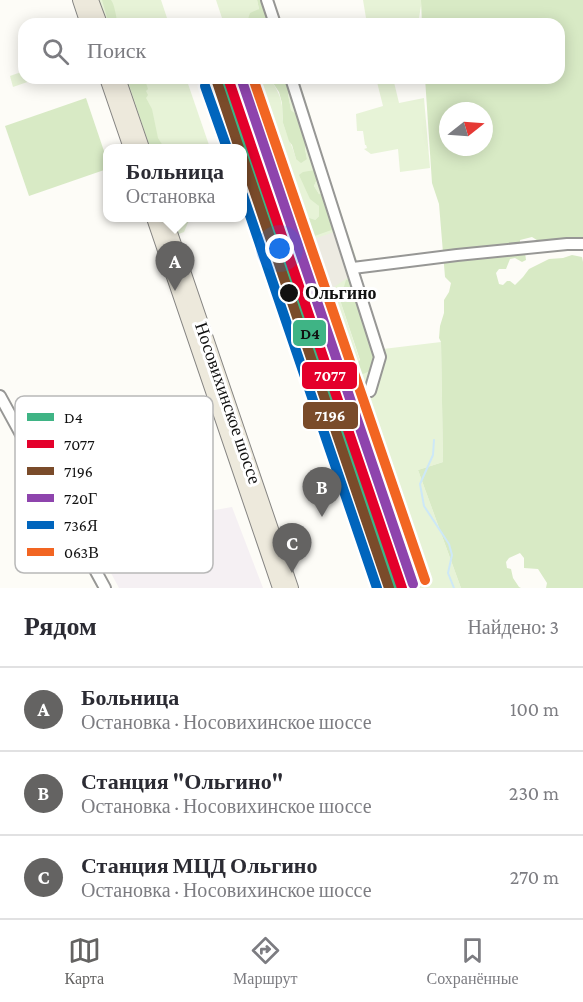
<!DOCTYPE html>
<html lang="ru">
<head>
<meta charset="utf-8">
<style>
  :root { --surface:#fff; --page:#f2f2f3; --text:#2b2b33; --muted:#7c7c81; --line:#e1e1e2; --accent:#646362 }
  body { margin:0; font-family:"Crimson Pro",serif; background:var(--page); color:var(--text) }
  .compass { position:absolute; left:439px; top:102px; width:54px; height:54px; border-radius:50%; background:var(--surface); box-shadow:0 3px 15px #0003; rotate:73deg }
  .you { position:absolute; left:280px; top:249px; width:21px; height:21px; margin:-15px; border:4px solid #fff; border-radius:50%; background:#1a73e8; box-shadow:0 0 0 9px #1a73e833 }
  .badge { display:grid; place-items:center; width:39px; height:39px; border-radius:50%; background:var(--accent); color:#fff; font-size:20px; font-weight:700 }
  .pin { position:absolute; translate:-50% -50px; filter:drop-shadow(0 2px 3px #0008) }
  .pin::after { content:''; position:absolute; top:32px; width:21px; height:18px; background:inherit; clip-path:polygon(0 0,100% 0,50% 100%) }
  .popup { position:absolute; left:103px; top:144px; width:144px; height:78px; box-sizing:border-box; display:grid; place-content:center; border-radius:12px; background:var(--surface); filter:drop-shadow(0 2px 4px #0005); font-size:20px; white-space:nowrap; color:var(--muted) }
  .popup b { font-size:22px; color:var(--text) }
  .popup::after { content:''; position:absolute; left:50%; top:100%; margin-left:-12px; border:12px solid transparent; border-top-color:var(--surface) }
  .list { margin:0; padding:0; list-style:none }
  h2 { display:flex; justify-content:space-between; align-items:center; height:78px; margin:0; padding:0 24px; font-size:26px }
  h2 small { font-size:20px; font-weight:400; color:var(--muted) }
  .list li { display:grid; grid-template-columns:39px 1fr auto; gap:18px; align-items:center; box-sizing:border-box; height:84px; padding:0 24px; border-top:2px solid var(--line) }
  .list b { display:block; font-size:22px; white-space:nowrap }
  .list p { margin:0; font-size:20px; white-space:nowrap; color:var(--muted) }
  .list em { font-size:20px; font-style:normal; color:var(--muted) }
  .icon { flex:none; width:33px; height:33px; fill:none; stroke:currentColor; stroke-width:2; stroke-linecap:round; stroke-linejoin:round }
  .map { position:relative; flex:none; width:583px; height:588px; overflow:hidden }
  .search { position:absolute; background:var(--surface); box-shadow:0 3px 15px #0003; left:18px; right:18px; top:18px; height:66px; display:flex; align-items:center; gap:15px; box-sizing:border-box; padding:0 21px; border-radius:18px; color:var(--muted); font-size:22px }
  .sheet { height:330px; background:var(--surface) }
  nav { display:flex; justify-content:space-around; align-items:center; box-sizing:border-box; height:84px; border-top:2px solid var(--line); background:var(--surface); font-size:16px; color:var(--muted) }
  nav a { display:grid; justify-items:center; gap:3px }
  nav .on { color:var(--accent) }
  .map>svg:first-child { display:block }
  .industrial { fill:#f5f0f3 }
  .green { fill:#e7f3d7; fill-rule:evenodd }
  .forest { fill:#d8eac5; fill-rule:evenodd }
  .pitch { fill:#f0f6e1 }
  .plaza { fill:#edebe2 }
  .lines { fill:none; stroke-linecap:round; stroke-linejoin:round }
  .stream { stroke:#cde8f7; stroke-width:2 }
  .minor-casing { stroke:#979795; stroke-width:14 }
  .major-casing { stroke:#858482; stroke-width:16 }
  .minor { stroke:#fffffe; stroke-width:10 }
  .major { stroke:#ede9dc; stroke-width:14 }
  .rail-1-casing { stroke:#fff; stroke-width:15 }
  .rail-2-casing { stroke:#fff; stroke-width:15 }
  .rail-3-casing { stroke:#fff; stroke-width:15 }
  .rail-4-casing { stroke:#fff; stroke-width:15 }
  .rail-5-casing { stroke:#fff; stroke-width:15 }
  .rail-6-casing { stroke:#fff; stroke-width:15 }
  .rail-1 { stroke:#3fb485; stroke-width:10 }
  .rail-2 { stroke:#e4002b; stroke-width:10 }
  .rail-3 { stroke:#7a4b2a; stroke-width:10 }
  .rail-4 { stroke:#8e44ad; stroke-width:10 }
  .rail-5 { stroke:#0065bd; stroke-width:10 }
  .rail-6 { stroke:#f26522; stroke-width:10 }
  .stop-dot { fill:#111; stroke:#fff; stroke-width:2 }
  .labels { text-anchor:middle; stroke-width:6; stroke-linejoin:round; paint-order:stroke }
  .stop-label { font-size:18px; font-weight:bold; fill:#111; stroke:#fff; text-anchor:start }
  .street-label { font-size:18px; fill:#111; stroke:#fff }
  .key { fill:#fff; stroke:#b8b8b8; stroke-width:1.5 }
  .key-label { font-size:16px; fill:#111 }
  .line-badge { stroke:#fff; stroke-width:2 }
  .badge-label { font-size:16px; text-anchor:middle; font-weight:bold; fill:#fff }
  .pale-badge-label { font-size:16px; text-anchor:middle; font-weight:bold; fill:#111 }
</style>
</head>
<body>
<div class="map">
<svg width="583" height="588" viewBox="0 0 583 588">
  <rect width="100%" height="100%" fill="#fdfcf7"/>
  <polygon class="industrial" points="232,507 263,588 119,588 89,532"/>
  <g class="green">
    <polygon points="98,0 161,0 169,24 106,24"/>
    <polygon points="216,0 257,0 259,9 248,19 250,24 224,24"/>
    <polygon points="363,0 422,0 418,24 367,24"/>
    <polygon points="24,71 24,78 36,79 13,87 10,76"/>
    <polygon points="124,78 186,78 210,148 147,148"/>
    <path d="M242 78H266L267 81 273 83C277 90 281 97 282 106 283 113 282 119 284 126 288 138 293 147 296 159H307L305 149 307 138 303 120 291 110 288 94 290 78H298L310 114 320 156 331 182 358 264 360 270 359 275 383 349 441 342 443 462 418 470 461 588H415ZM303 172 318 177 314 186 319 194 337 228 315 220 319 216V206ZM340 300 377 368 360 361Z"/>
    <polygon points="376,78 393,78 399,103 424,98 430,168 400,172 398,149 371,154 364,149 367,148 366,145 365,145 363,131 357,131 356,114 383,106"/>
    <polygon points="170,218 190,218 184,232 176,235"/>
  </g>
  <g class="forest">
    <path d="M102 0H111C115 5 116 18 118 24H109Z"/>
    <polygon points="257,0 265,0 273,24 250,24 248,19 250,13 259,9"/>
    <path d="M421 0H583V240L540 242 532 237 520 240V243L524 245 526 260 522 262 515 258 510 259 506 269H499L496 273 499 284 503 285 507 281H510L515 285 523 277 529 269 549 259 563 258 572 255 582 257 583 262V588H546L547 583 538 569 524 568V558L520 553 509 558 506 562 507 568 511 569 513 578 519 587 521 588H461L418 470 443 462 441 342 439 338 440 326 444 313V300L449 292 451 283 445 277 439 204 432 183 425 78H559V24H422ZM448 111H484V147H448Z"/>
    <polygon points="127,78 135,78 136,82 146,83 148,89 146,91 148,95 146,98 152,109 158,138 163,146 161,148 150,148"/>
    <polygon points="266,78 290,78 294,89 288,94 291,110 303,120 307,138 305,149 307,159 301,163 296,159 292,145 289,141 283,123 282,103 279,92 273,83 267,81"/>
    <polygon points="86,98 107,160 107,169 29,196 5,126"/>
    <polygon points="315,170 318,177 314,186 319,194 325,195 337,228 309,238 305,221 309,218 315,220 319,216 319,206 310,199 299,175 303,172"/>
    <polygon points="353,278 378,359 377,368 363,374 357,370 356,365 360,360 340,300 346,280"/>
  </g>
  <g class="pitch">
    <polygon points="196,465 198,500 138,504 136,468"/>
    <polygon points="117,474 119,510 103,511 100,475"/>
  </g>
  <polygon class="plaza" points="334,232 349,277 328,291 311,240"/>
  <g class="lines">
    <polyline class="stream" points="434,440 433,455 420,484 424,506 449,544 452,555 448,573 454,588"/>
    <g class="minor-casing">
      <g id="minor">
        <polyline points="267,0 275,24"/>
        <polyline points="291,78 380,357 370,391"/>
        <polyline points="353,268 457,255 567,244 583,244"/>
        <polyline points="0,396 105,588"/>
      </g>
    </g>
    <g class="major-casing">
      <g id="major">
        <polyline points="80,0 88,24"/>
        <polyline points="91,0 100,24"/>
        <polyline points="107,78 131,148"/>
        <polyline points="118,78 142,148"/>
        <polyline points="154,218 280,588"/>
        <polyline points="165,218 291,588"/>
      </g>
    </g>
    <use href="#minor" class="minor"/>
    <use href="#major" class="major"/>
    <g class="rail-1-casing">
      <polyline id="rail-1" points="223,78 396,588"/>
    </g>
    <g class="rail-2-casing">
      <polyline id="rail-2" points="228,78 402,588"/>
    </g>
    <g class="rail-3-casing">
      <g id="rail-3">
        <polyline points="217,82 239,148"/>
        <polyline points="243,158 389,588"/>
      </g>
    </g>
    <g class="rail-4-casing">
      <polyline id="rail-4" points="241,78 413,584"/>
    </g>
    <g class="rail-5-casing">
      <g id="rail-5">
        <polyline points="205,86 227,148"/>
        <polyline points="243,195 377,588"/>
      </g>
    </g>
    <g class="rail-6-casing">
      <polyline id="rail-6" points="253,78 425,580"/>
    </g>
    <use href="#rail-1" class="rail-1"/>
    <use href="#rail-2" class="rail-2"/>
    <use href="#rail-3" class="rail-3"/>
    <use href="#rail-4" class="rail-4"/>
    <use href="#rail-5" class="rail-5"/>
    <use href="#rail-6" class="rail-6"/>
  </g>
  <circle class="stop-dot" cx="289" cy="293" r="10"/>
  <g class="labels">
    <g class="stop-label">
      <text x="305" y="299">Ольгино</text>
    </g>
    <g class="street-label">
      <text transform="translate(228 403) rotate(71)" y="6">Носовихинское шоссе</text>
    </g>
  </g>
  <rect x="15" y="396" width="198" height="177" rx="9" class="key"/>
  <rect x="27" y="413" width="27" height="8" fill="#3fb485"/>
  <rect x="27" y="440" width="27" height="8" fill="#e4002b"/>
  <rect x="27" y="467" width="27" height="8" fill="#7a4b2a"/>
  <rect x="27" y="494" width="27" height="8" fill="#8e44ad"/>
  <rect x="27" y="521" width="27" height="8" fill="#0065bd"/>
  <rect x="27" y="548" width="27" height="8" fill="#f26522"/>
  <g class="key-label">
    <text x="64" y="423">D4</text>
    <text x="64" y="450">7077</text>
    <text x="64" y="477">7196</text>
    <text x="64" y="504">720Г</text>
    <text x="64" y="531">736Я</text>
    <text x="64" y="558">063В</text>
  </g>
  <g class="line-badge">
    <rect x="292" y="319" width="35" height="28" rx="6" fill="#3fb485"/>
    <rect x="301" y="361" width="57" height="29" rx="6" fill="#e4002b"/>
    <rect x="302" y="401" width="57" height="29" rx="6" fill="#7a4b2a"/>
  </g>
  <g class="badge-label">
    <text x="330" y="381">7077</text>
    <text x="330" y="421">7196</text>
  </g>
  <g class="pale-badge-label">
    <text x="310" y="339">D4</text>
  </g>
</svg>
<svg class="compass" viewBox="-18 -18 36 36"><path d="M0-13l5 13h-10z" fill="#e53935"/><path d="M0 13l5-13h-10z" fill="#7c7c81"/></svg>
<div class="you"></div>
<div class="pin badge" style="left:175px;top:291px">A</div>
<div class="popup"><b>Больница</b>Остановка</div>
<div class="pin badge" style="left:322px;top:517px">B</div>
<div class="pin badge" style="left:292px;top:573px">C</div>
<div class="search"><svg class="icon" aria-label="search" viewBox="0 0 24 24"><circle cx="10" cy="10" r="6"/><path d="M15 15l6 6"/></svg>Поиск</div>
</div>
<section class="sheet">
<h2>Рядом<small>Найдено: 3</small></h2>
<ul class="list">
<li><span class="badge">A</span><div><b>Больница</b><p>Остановка · Носовихинское шоссе</p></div><em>100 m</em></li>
<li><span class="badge">B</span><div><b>Станция &quot;Ольгино&quot;</b><p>Остановка · Носовихинское шоссе</p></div><em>230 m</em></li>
<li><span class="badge">C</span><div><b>Станция МЦД Ольгино</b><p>Остановка · Носовихинское шоссе</p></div><em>270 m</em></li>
</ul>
</section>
<nav>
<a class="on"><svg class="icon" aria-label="map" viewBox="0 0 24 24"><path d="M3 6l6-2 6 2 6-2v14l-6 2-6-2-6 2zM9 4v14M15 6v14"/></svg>Карта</a>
<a><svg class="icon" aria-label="directions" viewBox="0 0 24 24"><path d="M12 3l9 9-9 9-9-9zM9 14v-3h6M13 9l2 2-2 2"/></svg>Маршрут</a>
<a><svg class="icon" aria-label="saved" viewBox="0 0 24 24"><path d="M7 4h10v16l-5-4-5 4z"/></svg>Сохранённые</a>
</nav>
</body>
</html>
